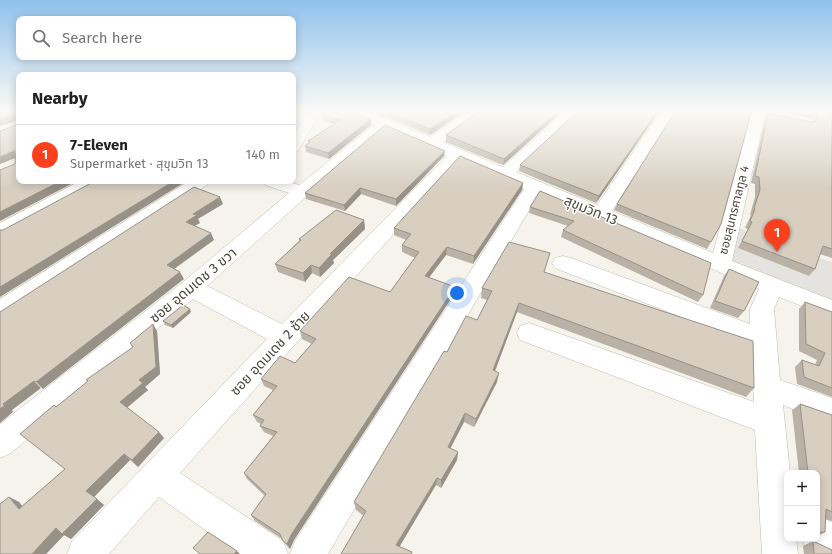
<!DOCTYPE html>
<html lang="en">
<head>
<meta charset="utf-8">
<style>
  :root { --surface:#fff; --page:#f6f6f6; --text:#222; --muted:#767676; --line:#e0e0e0; --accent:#fc3f1d }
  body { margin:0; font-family:"Fira Sans","Noto Sans Thai",sans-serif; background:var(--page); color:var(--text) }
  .controls { position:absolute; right:12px; bottom:12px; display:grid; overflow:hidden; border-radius:8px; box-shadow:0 2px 10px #0003 }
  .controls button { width:36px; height:36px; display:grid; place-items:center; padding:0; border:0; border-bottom:1px solid var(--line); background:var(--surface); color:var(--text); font:20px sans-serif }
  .you { position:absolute; left:457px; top:293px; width:14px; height:14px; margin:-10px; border:3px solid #fff; border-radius:50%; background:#1a73e8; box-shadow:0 0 0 6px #1a73e833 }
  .badge { display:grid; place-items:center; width:26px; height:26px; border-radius:50%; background:var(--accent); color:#fff; font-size:13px; font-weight:700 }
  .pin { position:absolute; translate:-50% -33px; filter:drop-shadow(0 1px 2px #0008) }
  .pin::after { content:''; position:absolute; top:21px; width:14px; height:12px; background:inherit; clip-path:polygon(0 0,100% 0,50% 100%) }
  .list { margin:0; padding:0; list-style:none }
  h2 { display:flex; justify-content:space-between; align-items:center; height:52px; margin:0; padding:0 16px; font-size:17px }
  h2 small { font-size:13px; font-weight:400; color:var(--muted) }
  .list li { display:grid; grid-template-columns:26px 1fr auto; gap:12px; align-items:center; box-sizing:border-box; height:60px; padding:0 16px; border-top:1px solid var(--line) }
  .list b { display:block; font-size:15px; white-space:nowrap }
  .list p { margin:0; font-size:13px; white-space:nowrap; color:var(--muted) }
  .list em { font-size:13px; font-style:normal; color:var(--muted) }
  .icon { flex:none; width:22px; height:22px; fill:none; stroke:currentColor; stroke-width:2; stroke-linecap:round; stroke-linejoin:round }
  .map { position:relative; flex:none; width:832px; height:554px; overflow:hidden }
  .search { position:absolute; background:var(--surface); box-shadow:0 2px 10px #0003; left:16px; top:16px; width:280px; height:44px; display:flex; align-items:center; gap:10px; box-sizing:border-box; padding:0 14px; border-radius:8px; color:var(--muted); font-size:15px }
  .panel { position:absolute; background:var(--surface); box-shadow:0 2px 10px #0003; left:16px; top:72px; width:280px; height:112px; border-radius:8px }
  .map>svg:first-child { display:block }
  .parking { fill:#e5e3e0 }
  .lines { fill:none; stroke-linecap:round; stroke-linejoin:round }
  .minor-casing { stroke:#c2bbae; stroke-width:1 }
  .minor { fill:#fff; fill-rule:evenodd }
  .wall { fill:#bab2a6 }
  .shaded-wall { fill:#979187 }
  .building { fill:#d8cfc1; stroke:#979187 }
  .labels { text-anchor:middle; stroke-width:3; stroke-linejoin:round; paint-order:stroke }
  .far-street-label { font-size:12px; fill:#4b4439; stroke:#fff }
  .street-label { font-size:14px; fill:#4b4439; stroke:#fff }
</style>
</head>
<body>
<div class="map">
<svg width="832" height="554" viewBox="0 0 832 554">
  <rect width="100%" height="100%" fill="#f6f3ec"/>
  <polygon class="parking" points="739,228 747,231 738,248 809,276 816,257 832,262 832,301 727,260"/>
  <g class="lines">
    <g class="minor-casing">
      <g id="minor">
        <path d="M344 110H363L430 137 470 110H486L443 142 503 167 567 110H582L516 172 597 205 662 110H676L612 211 713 253 752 110H766L732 261 832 300V318L779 297 774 309 780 380 832 398V424L783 405 790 473H787V539H796L798 554H762L755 430 520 340 517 333 520 326 529 323 754 402 751 344 555 268 552 263 555 258 563 256 571 258 750 324V309L759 289 538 195 328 554H290L295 541 524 189 459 161 180 473 283 541 288 554H239L159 497 109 554H67L72 541 267 339 193 299 11 453 0 458V424L183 282 289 193 265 185 262 181H287L299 185 374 125 346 113ZM385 129 447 156 282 324 207 286 307 196Z"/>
        <polygon points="293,113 310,115 315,122 298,151 293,153 293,135 301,122 293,121"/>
        <polygon points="80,181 102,181 99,185 7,235 0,237 0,223"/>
        <polygon points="189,181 210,181 207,185 8,317 0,320 0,299"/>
        <polygon points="817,516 832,522 832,554 823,554 805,546 802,539 817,539"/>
      </g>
    </g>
    <use href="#minor" class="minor"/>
  </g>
  <g class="wall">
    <polygon points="322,110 349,110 371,125 329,159 306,152 305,146 309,143 308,141 334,124 323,121 322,115 325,114 322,113"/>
    <polygon points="368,110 467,110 430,135"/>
    <polygon points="481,110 564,110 503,165 446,142 446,135"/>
    <polygon points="579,110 660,110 596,203 519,171 520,165"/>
    <polygon points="776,110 832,110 832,258 820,254 815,269 809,276 738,248 748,229 745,228 751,215 750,215 755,197 755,184 751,183 765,119 768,113 811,122 814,122 813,119"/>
    <polygon points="444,156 396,206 361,194 345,211 306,199 305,193"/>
    <polygon points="523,183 522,190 473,264 446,255 429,277 454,294 294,540 290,549 287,546 282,539 255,521 251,515 265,496 247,479 244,473 273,436 264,432 260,426 261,424 257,422 253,415 273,390 264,386 261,379 295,363 312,344 302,339 300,331 390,292 415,258 402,252 402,245 406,240 394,235 394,228"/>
    <polygon points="540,191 703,295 698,302 561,237 563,230 568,226 529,213 530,207"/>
    <polygon points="617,204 721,224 707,249 614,210"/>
    <polygon points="364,220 365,229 333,260 334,263 320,277 312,273 305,282 278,272 275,264 299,241 299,239"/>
    <polygon points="729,269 744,311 738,318 710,308 724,276"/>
    <polygon points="544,272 754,388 746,397 517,312 495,371 497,382 474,427 464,422 450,448 458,452 457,460 441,488 436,485 341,554 364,516 356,510 354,502 447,352 477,320 487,300 481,298 482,288"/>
    <polygon points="805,302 832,312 832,397 797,384 795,367 802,360 815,365 817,360 799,351 799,309"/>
    <polygon points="191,312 173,328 165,325 163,321"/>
    <polygon points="157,331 160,374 145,387 148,390 127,408 164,438 138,467 130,460 94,497 104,505 71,539 64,535 46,554 0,554 9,497 19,502 22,506 65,469 56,407"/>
    <polygon points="800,404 832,415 832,521 825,519 825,532 817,537 817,473 799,473 792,410"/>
    <polygon points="813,541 832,554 804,554 803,546"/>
  </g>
  <g class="shaded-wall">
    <polygon points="459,110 467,110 430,135 430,129"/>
    <polygon points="559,110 564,110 503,165 504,159"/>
    <polygon points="658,110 660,110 596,203 599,196"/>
    <polygon points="15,114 19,120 0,126 0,119"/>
    <polygon points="371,119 371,125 329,159 328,153"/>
    <polygon points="14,151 18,157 0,164 0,157"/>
    <polygon points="445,151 444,156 396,206 396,199"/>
    <polygon points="61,181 77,181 0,221 0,212"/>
    <polygon points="174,181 185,181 185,182 0,297 0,287"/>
    <polygon points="523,183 522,190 473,264 474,256"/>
    <polygon points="360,188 361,194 345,211 344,205"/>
    <polygon points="220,197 223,204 198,219 200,223 189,229 186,222 193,214"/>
    <polygon points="364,220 365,229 333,260 334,263 320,277 319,268 330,254"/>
    <polygon points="211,233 214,240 170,272 167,265"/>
    <polygon points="447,247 446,255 425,283 425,276"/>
    <polygon points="311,265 312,273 305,282 303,273"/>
    <polygon points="180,272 184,279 43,389 36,382"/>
    <polygon points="455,287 454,294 294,540 290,549 287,544 291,535"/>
    <polygon points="519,303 517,312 492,379 493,370"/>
    <polygon points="190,309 191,312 173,328 171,325"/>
    <polygon points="153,324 157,331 160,374 145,387 148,390 125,409 120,402 139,380"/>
    <polygon points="499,373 497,382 474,427 476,419"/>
    <polygon points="34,381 41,388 12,410 13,412 0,423 0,409 3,404"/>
    <polygon points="465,413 464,422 447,455 448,447"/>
    <polygon points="159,432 164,438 138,467 132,460"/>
    <polygon points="458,452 457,460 441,488 441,480"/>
    <polygon points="124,454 130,460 94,497 86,491"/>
    <polygon points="437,478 436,485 397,551 396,545"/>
    <polygon points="9,497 19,502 28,514 19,509"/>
    <polygon points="97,499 104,505 71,539 64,535 46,554 32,554 56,528"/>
    <polygon points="237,551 240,554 234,554"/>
  </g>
  <g class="building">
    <polygon points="0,110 19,110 19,181 61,181 0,212 0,170 15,164 16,151 14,151 0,157 0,131 17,125 17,115 15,114 0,119"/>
    <polygon points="328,110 349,110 371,119 328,153 305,146 310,142 308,141 340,120 322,115 330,111"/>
    <polygon points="382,110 459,110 430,129"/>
    <polygon points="481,110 559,110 504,159 446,135"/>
    <polygon points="579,110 658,110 599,196 520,165"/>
    <polygon points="676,110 752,110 721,224 711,242 617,204"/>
    <polygon points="805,110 832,110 832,249 823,246 815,269 742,241 752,222 750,221 755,209 754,208 760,190 759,177 755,176 768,113 811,122 816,121 819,118 817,113"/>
    <polygon points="385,125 445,151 396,199 360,188 344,205 305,193"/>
    <polygon points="460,156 523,183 474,256 447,247 425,276 455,287 291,535 287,544 283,541 280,534 251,515 266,494 244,473 277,432 260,426 264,420 253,415 277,386 261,379 280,356 295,363 316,339 300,331 349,277 390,292 419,252 402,245 411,234 394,228"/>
    <polygon points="95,181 174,181 0,287 0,230 3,230"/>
    <polygon points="194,187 220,197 193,214 197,215 186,222 211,233 167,265 180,272 36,382 34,381 3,404 5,405 0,409 0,312"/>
    <polygon points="540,191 711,263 703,295 563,230 574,221 530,207"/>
    <polygon points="336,210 364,220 330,254 332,254 319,268 311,265 303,273 275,264 301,240 299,239"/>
    <polygon points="509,242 550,253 544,272 753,341 754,388 519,303 493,370 499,373 476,419 465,413 448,447 458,452 441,480 437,478 396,545 412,552 411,554 341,554 366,511 354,502 444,351 447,352 466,316 477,320 492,291 482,288"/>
    <polygon points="729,269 759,282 744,311 715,301"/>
    <polygon points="805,302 832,312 832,388 804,377 802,360 819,366 825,353 806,344"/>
    <polygon points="183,305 190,309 171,325 163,321"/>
    <polygon points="153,324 156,367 139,380 143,383 120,402 159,432 132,460 124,454 86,491 97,499 62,534 56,528 32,554 0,554 0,504 9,497 19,509 65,469 20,434 54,405 56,407 88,381 86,380 133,347 130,343"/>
    <polygon points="800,404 832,415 832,512 826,509 825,532 817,532 817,473 808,473"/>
    <polygon points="208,532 237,551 234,554 200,554 193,548"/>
    <polygon points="813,541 832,550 832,554 814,554"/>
  </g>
  <linearGradient id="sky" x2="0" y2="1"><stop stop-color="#8fc1ec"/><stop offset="0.59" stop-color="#fbfaf6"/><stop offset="1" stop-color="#fbfaf6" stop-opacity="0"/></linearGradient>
  <rect width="832" height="188" fill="url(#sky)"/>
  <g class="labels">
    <g class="far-street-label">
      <text transform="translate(734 210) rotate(-76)" y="4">ซอยสุนทรศาลทูล 4</text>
    </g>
    <g class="street-label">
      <text transform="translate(591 210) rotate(22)" y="5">สุขุมวิท 13</text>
      <text transform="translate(193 285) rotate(-40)" y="5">ซอย อุดมเดช 3 ขวา</text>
      <text transform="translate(270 353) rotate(-47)" y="5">ซอย อุดมเดช 2 ซ้าย</text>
    </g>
  </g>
</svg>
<div class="controls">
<button>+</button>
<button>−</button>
</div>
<div class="you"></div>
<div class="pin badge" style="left:777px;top:252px">1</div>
<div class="search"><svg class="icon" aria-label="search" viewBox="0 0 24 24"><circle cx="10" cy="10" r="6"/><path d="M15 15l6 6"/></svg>Search here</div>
<section class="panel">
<h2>Nearby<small></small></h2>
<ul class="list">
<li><span class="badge">1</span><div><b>7-Eleven</b><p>Supermarket · สุขุมวิท 13</p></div><em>140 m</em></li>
</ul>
</section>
</div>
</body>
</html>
